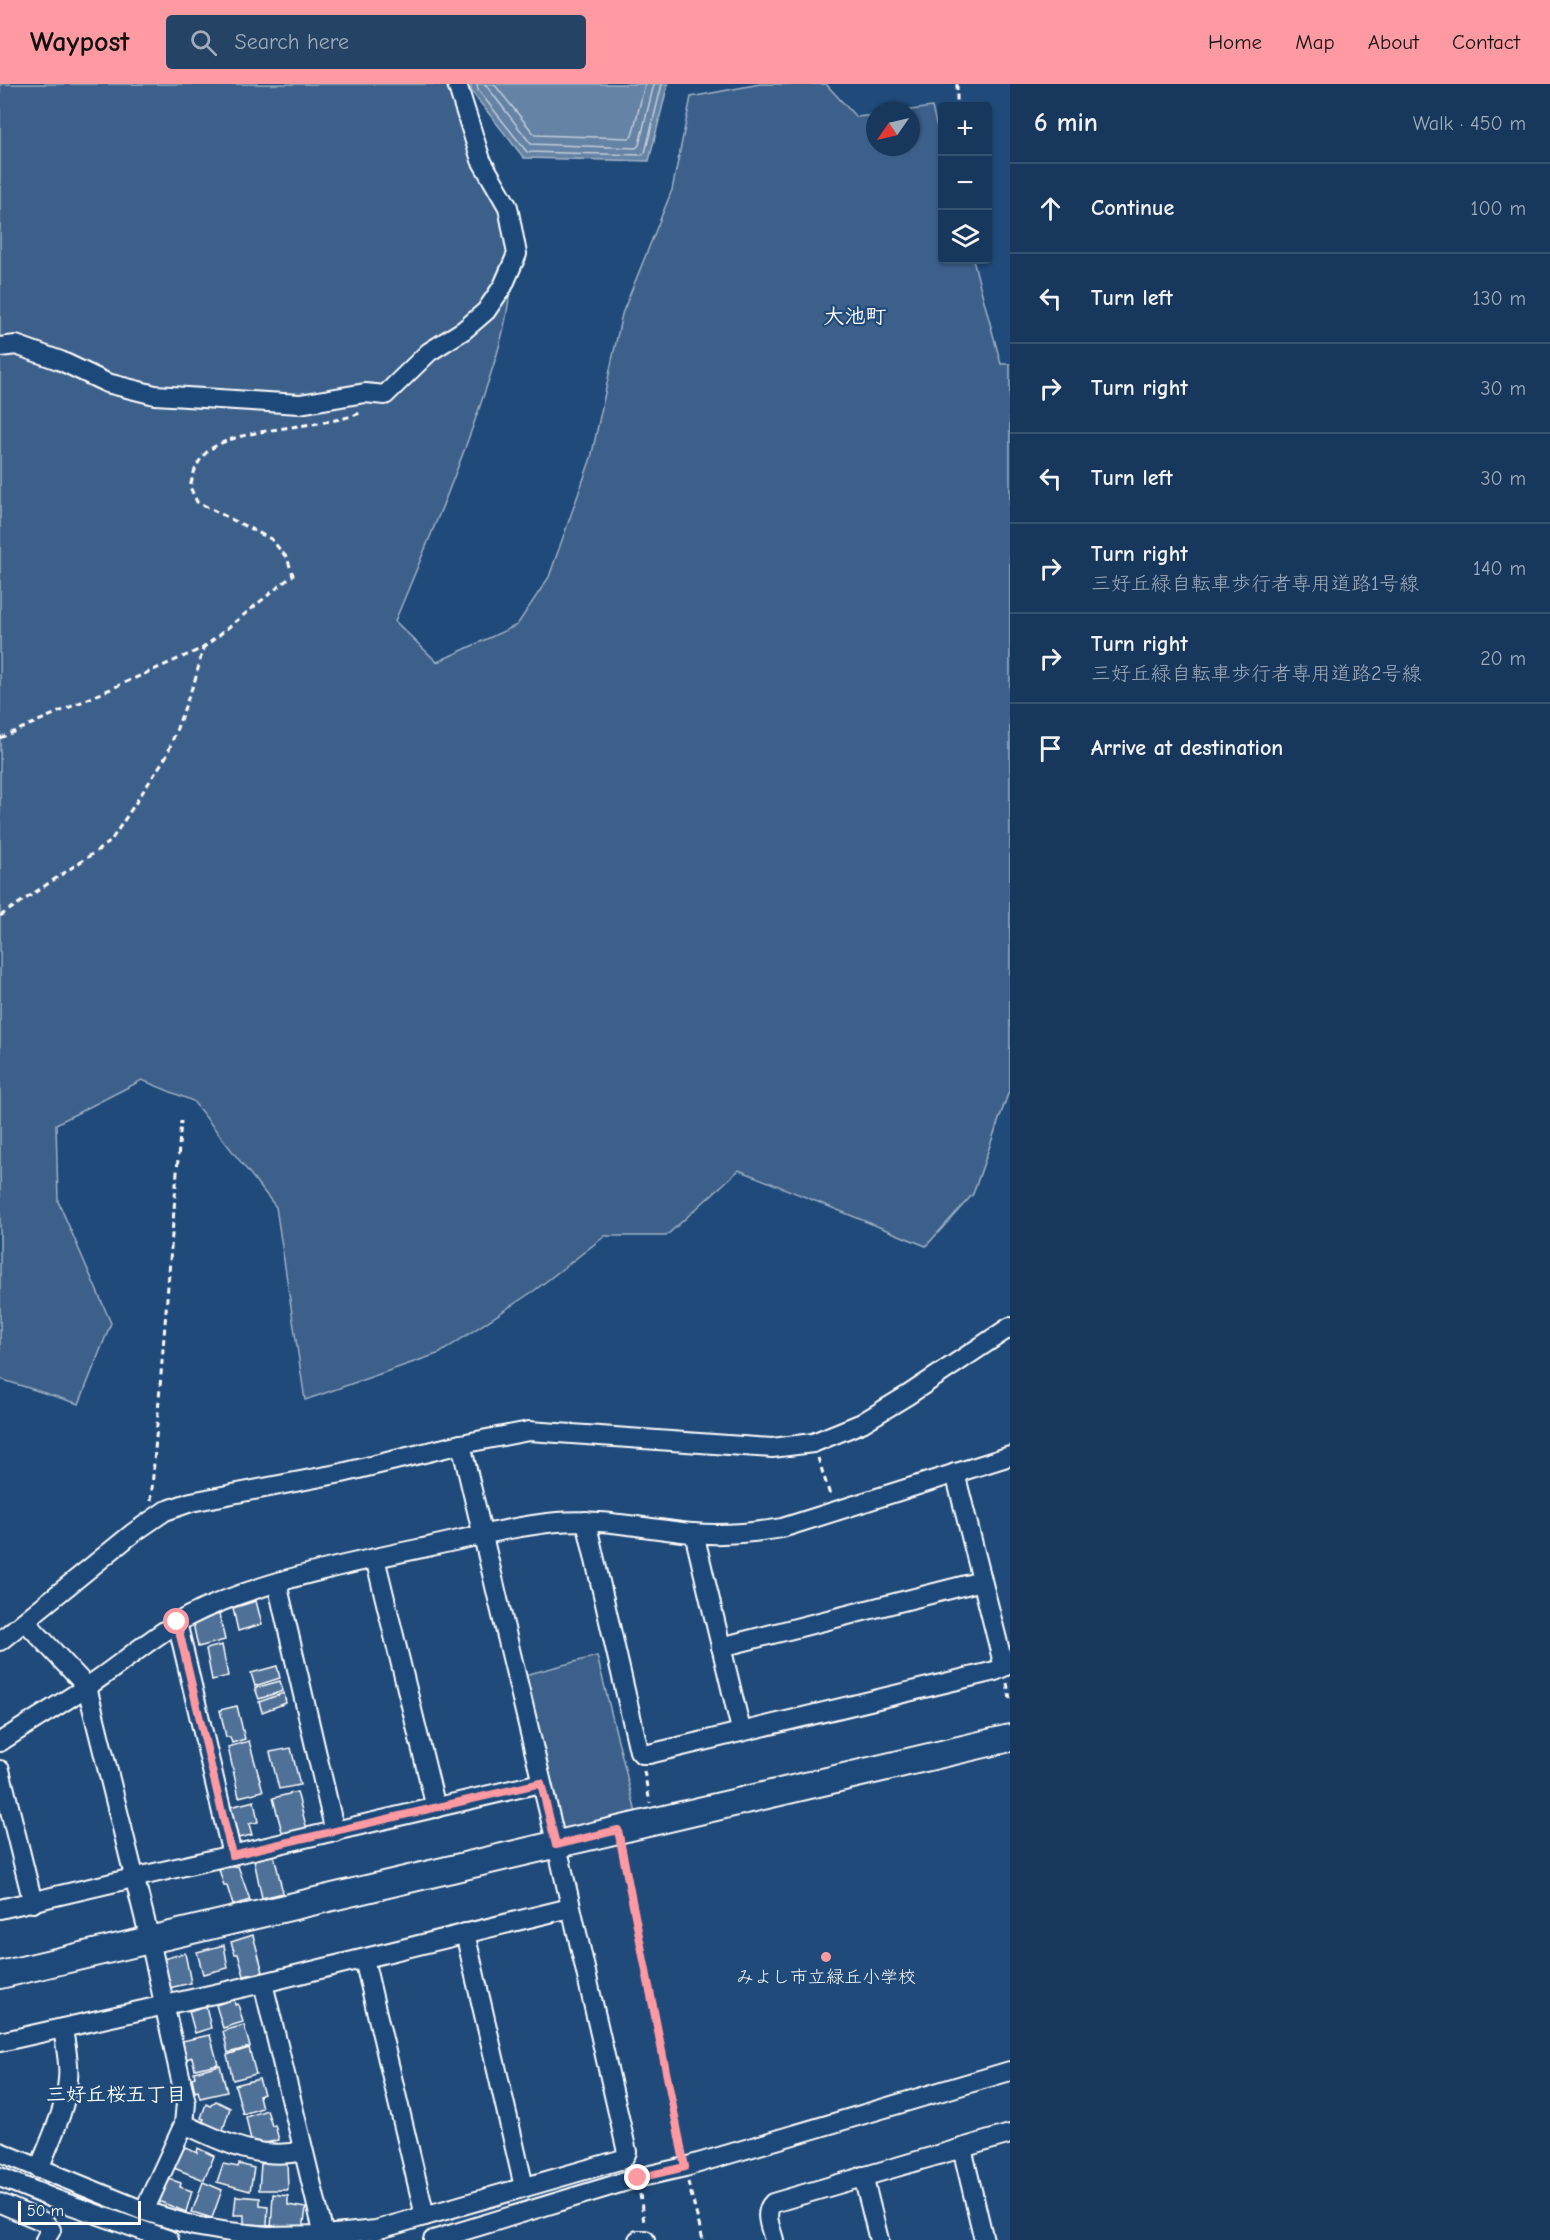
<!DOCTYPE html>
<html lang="en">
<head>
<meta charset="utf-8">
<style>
  :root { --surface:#17385c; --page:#244365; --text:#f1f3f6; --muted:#9eacbb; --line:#365272; --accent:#ff9aa2 }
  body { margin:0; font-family:"Comic Neue","Klee One",sans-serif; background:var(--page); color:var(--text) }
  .controls { position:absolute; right:18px; top:18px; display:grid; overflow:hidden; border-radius:6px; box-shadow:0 2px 4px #0004 }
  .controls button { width:54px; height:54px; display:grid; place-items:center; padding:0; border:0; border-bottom:2px solid var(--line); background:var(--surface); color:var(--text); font:30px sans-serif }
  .compass { position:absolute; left:866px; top:18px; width:54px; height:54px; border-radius:50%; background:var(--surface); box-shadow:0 2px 4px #0004; rotate:236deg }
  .scale { position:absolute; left:18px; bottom:15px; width:123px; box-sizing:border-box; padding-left:6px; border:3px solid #fff; border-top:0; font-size:16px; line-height:21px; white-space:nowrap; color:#fff; -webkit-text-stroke:4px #1f4a7a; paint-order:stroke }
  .stop { position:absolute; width:18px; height:18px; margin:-14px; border:4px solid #ff9aa2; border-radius:50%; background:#fff }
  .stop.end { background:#ff9aa2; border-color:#fff; box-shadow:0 2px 6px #0008 }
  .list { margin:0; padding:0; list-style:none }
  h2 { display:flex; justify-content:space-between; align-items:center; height:78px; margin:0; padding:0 24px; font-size:26px }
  h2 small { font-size:20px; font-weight:400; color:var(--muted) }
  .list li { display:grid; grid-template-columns:39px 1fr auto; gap:18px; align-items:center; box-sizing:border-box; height:90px; padding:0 24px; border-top:2px solid var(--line) }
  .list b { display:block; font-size:22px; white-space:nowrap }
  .list p { margin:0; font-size:20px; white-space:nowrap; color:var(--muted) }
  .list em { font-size:20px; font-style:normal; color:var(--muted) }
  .icon { flex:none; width:33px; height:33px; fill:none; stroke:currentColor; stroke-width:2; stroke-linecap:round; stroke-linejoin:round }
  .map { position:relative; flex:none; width:1010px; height:2156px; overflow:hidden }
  header { display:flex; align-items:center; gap:36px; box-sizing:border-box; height:84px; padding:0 30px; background:var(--accent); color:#111 }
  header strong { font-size:28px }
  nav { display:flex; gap:33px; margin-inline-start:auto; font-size:21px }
  .search { width:420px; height:54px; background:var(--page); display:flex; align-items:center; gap:15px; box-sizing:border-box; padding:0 21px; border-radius:6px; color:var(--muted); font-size:22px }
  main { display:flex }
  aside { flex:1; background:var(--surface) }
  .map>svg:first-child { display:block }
  .green { fill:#3c618b; stroke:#9eb0c5; stroke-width:1.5 }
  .water { fill:#6583a4; stroke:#a3b5c8; stroke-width:1.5 }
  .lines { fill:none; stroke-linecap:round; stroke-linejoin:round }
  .shore { stroke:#c1cddb; stroke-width:1.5 }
  .building { fill:#507197; stroke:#fff; stroke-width:1.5 }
  .street-casing { stroke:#fff; stroke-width:22 }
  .secondary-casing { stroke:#fff; stroke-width:30 }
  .path { stroke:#fff; stroke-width:3; stroke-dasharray:6 4.5; stroke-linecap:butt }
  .street { stroke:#1f4a7a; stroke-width:18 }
  .secondary { stroke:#1f4a7a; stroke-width:26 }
  .route { stroke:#ff9aa2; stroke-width:8 }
  .poi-dot { fill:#ff9aa2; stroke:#1f4a7a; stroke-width:2 }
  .labels { text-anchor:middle; stroke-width:4.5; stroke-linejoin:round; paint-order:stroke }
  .poi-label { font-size:18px; fill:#fff; stroke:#1f4a7a }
  .neighbourhood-label { font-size:20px; font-weight:bold; fill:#fff; stroke:#1f4a7a }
  .quarter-label { font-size:21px; font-weight:bold; fill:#fff; stroke:#1f4a7a }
</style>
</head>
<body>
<header>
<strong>Waypost</strong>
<div class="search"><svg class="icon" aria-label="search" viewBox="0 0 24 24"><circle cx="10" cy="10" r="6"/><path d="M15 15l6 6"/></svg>Search here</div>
<nav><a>Home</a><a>Map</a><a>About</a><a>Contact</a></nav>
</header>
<main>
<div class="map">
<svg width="1010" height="2156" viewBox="0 0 1010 2156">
  <rect width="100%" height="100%" fill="#1f4a7a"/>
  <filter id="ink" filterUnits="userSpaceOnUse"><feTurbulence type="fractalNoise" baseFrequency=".0167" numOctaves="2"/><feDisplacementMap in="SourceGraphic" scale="12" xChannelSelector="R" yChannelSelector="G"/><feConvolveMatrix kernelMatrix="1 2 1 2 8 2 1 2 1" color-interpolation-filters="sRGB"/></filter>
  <g filter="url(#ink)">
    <g class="green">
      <polygon points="0,0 454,0 502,125 511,168 484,222 387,301 302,316 152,307 0,257"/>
      <path d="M760 0H826L856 33 875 31V63H911V27H903L932 23 942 64V176H973L1001 280H1010V1004L973 1110 926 1162 739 1086 666 1152H605L535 1206 440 1269 305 1316 276 1123 193 1017 142 996 56 1040 58 1117 111 1239 79 1320 0 1295V267L14 265 108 304 390 315 417 293 427 276 510 204C507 244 494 281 481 319 456 393 425 465 395 537L437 578 517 541 549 493 591 374 622 230 672 106 691 13Z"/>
      <polygon points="597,1572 637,1733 557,1753 521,1592"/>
    </g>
    <polygon class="water" points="471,0 668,0 649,77 524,74 471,7"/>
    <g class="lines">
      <g class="shore">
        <polyline points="477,0 478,6 527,68 642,71 645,69 662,0"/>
        <polyline points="485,0 531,60 636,64 639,61 654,0"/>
        <polyline points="494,0 535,51 629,54 632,52 645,0"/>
      </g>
    </g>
    <g class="building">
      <polygon points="256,1517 262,1540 238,1547 233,1524"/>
      <polygon points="219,1530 225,1556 198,1563 193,1539"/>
      <polygon points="222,1561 228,1592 212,1596 206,1565"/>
      <polygon points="277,1582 280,1594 255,1602 251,1589"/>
      <polygon points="280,1597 283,1607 259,1615 255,1604"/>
      <polygon points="284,1609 286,1619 262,1628 259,1618"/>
      <polygon points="237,1622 245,1655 232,1659 230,1653 226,1653 220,1626"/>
      <polygon points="249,1657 263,1707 239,1713 228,1663"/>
      <polygon points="291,1664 300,1701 279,1705 270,1668"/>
      <polygon points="297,1708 308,1749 284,1755 273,1714"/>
      <polygon points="254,1717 258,1738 249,1740 252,1751 238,1754 230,1723"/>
      <polygon points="274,1771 283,1809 262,1814 254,1776"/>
      <polygon points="238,1782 250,1816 233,1821 227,1802 224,1802 219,1785"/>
      <polygon points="253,1851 263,1888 244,1892 238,1870 235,1870 231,1858"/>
      <polygon points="224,1861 228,1884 203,1890 197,1868"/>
      <polygon points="185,1869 191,1899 169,1904 163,1875"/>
      <polygon points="234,1915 235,1921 238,1920 243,1938 223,1944 216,1921"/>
      <polygon points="206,1922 211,1944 195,1949 189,1927"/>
      <polygon points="244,1941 250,1963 228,1969 223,1947"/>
      <polygon points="210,1951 218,1980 195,1985 192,1973 187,1975 182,1957"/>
      <polygon points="249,1964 256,1990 233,1996 227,1971"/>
      <polygon points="220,1981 227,2008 200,2014 198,2007 195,2008 192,1994 195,1993 194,1988"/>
      <polygon points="259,1995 264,2010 259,2012 262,2024 243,2030 235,2001"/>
      <polygon points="216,2017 230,2024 222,2049 201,2041 204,2035 201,2034 206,2020 210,2022"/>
      <polygon points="267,2026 272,2042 275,2041 279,2056 252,2062 246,2033"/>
      <polygon points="184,2063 197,2069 198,2064 214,2072 204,2096 174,2084"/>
      <polygon points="287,2077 288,2106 259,2106 261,2080"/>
      <polygon points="223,2080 238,2083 239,2080 254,2084 250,2107 217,2098"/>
      <polygon points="166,2094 181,2099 180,2103 192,2107 186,2128 158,2117"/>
      <polygon points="203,2098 222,2106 212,2134 192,2128"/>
      <polygon points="273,2110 288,2112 288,2121 306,2124 303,2146 271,2143"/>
      <polygon points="236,2112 260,2114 260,2121 268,2122 267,2141 244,2140 244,2131 234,2131"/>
    </g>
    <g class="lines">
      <g class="street-casing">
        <g id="street">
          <polyline points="0,263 16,261 61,277 107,299 155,311 300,320 365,309 385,311 429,268 464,246 486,227 503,202 517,170 508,123 481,76 457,0"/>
          <polyline points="586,1437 639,1667 642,1670 649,1670 995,1587 1004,1583 955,1389"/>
          <polyline points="694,1449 741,1646"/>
          <polyline points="375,1474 436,1724"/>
          <polyline points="277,1499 335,1748"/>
          <polyline points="25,1537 87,1603 150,1856 186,2019 184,2040 144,2127"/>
          <polyline points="177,1538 232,1771"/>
          <polyline points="0,1557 133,1449 165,1427 191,1418 342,1389 461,1360 529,1347 772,1364 813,1359 862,1339 908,1311 1010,1243"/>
          <polyline points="721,1563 982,1497"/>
          <path d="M0 1658C29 1639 59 1621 88 1602 122 1580 153 1551 189 1532 258 1497 355 1478 432 1462 473 1453 515 1442 557 1438 602 1434 647 1445 692 1449 722 1452 752 1449 782 1444L1010 1372"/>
          <polyline points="0,1686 33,1819"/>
          <polyline points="0,1825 541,1699"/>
          <polyline points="465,1849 524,2103"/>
          <polyline points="364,1875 425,2132"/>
          <polyline points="263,1899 324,2151"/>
          <polyline points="0,1958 263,1899 570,1824"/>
          <path d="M184 2040C222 2058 260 2077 303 2067"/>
          <polyline points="962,2064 984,2156"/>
          <polyline points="0,2068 144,2127 194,2142 229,2148 267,2152 324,2151 376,2146 623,2075 627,2068 561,1779 461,1360"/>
          <path d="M39 2085C50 2056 66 2026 68 1995 70 1979 65 1961 63 1944"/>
          <polyline points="863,2092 879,2156"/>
          <polyline points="0,2093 57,2116 169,2156"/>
          <polyline points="0,2119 44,2138 51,2146 45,2156"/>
          <polyline points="433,2156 637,2094 685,2083 1010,1987"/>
          <polyline points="638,2156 645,2156"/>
          <path d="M774 2156C771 2144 763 2129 773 2119L1010 2050"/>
        </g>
      </g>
      <g class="secondary-casing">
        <polyline id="secondary" points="0,1891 1010,1654"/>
      </g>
      <g class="path">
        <polyline points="957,0 957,22"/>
        <path d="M0 654 203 564 293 491 287 474 271 455 197 418 190 403C193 391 196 379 205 370 231 342 322 345 360 329"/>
        <polyline points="0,832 110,758 167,671 196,593 203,564"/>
        <polyline points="818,1374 830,1411"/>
        <polyline points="151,1417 181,1037"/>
        <polyline points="1007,1599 1010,1615"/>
        <polyline points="644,1687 650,1719"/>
        <polyline points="622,1766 682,2068"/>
        <polyline points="688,2098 703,2156"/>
        <polyline points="640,2110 644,2139"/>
      </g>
      <use href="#street" class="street"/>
      <use href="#secondary" class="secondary"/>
    </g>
  </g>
  <g class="lines" filter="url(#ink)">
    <polyline class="route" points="177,1538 232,1771 541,1699 556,1761 618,1746 685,2083 638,2094"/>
  </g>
  <circle class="poi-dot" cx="826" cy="1873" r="6"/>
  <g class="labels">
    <g class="poi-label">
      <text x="826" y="1899">みよし市立緑丘小学校</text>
    </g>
    <g class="neighbourhood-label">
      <text x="116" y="2017">三好丘桜五丁目</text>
    </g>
    <g class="quarter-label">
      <text x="855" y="239">大池町</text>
    </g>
  </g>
</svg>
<div class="controls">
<button>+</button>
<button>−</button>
<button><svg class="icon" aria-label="layers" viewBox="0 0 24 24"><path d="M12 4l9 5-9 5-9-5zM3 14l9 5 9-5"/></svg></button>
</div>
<svg class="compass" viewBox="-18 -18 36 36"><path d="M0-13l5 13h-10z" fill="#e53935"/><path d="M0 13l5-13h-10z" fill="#9eacbb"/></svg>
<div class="scale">50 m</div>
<div class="stop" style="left:177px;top:1538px"></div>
<div class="stop end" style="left:638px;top:2094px"></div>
</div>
<aside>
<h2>6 min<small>Walk · 450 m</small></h2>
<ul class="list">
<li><svg class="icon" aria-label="ahead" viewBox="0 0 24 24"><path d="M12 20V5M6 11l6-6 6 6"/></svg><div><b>Continue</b></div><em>100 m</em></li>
<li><svg class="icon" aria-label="left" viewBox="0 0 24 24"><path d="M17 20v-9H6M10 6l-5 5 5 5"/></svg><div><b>Turn left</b></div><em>130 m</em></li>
<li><svg class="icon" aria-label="right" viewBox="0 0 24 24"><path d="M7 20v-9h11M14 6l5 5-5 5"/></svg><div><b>Turn right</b></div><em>30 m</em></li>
<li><svg class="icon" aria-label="left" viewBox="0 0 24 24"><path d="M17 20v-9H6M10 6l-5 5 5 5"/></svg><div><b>Turn left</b></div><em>30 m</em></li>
<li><svg class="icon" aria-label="right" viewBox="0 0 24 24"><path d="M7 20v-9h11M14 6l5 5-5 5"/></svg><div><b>Turn right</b><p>三好丘緑自転車歩行者専用道路1号線</p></div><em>140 m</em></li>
<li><svg class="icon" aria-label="right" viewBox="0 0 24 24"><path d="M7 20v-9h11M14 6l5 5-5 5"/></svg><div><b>Turn right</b><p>三好丘緑自転車歩行者専用道路2号線</p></div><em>20 m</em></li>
<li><svg class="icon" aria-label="arrive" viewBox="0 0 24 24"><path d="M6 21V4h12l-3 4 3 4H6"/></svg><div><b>Arrive at destination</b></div></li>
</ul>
</aside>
</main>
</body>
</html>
